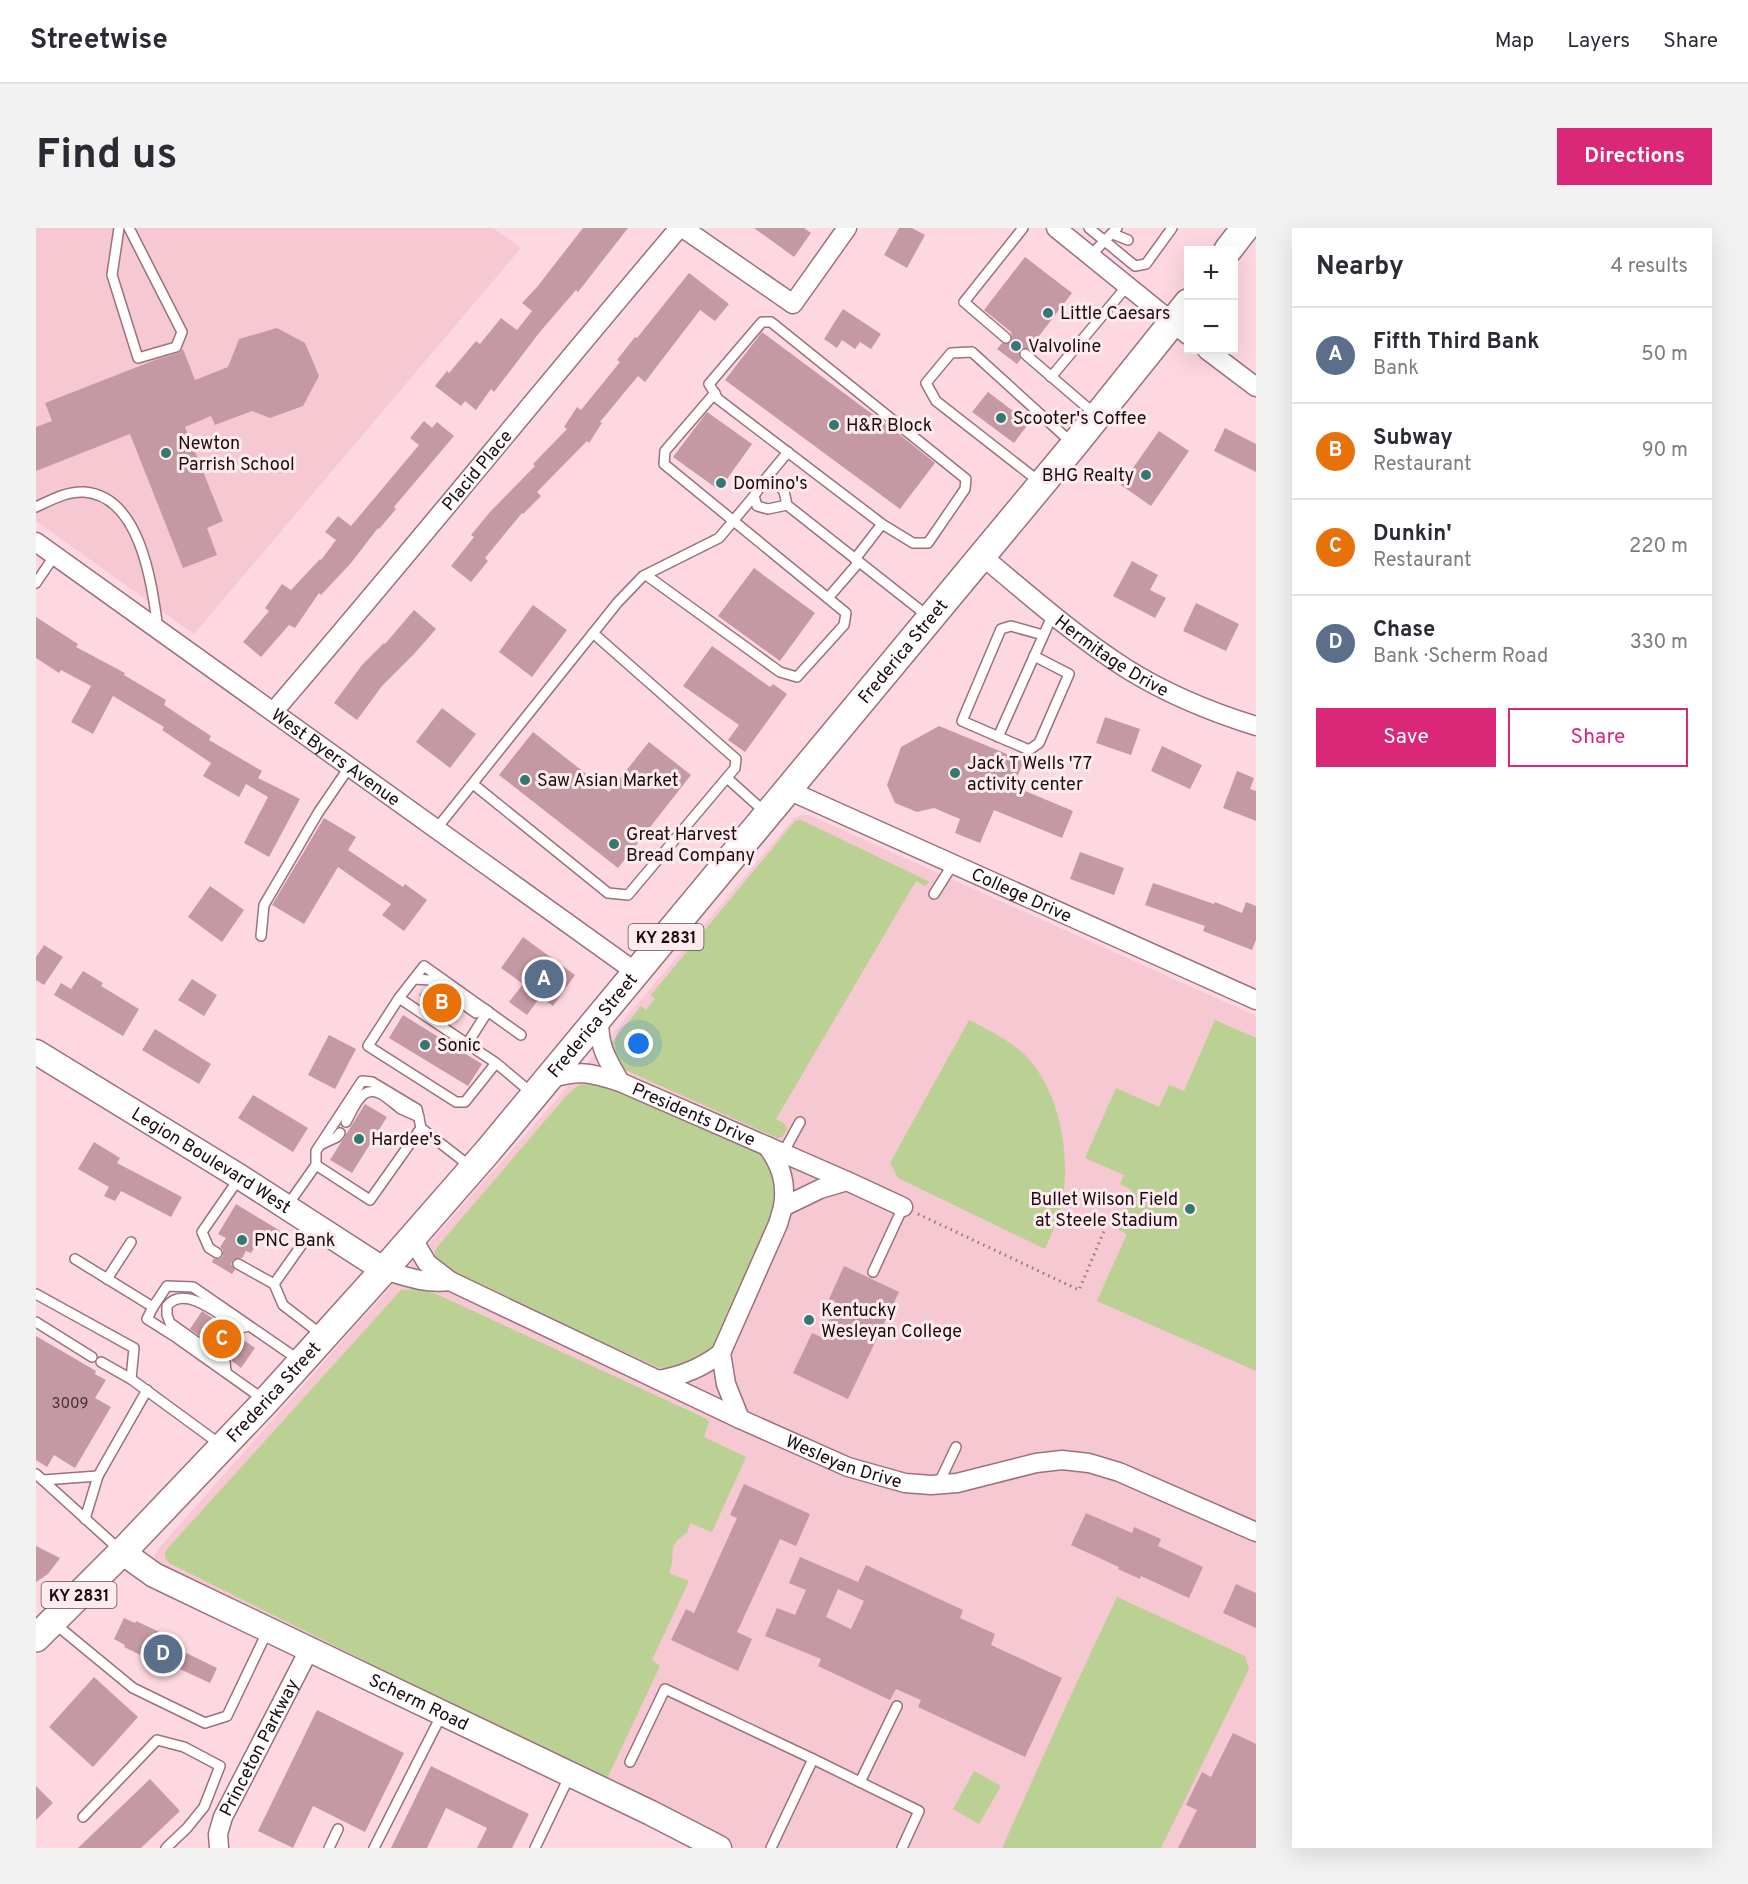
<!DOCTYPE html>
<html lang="en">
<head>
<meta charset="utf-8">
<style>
  :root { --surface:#fff; --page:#f2f2f3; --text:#2b2b33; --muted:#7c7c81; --line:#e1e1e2; --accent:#db2777 }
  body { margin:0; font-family:Overpass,sans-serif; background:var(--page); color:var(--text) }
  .controls { position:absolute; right:18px; top:18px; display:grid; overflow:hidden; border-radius:0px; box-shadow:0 6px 24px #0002 }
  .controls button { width:54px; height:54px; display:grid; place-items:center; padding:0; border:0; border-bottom:2px solid var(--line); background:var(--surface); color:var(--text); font:30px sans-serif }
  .you { position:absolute; left:603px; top:816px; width:21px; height:21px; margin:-15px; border:4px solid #fff; border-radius:50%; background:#1a73e8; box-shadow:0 0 0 9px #1a73e833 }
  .badge { display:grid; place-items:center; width:39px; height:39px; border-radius:50%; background:var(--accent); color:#fff; font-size:20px; font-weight:700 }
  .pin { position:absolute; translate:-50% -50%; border:3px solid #fff; box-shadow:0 2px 6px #0006 }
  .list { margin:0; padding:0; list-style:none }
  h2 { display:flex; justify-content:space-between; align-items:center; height:78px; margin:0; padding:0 24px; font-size:26px }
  h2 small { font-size:20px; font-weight:400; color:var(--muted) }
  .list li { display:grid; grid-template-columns:39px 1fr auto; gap:18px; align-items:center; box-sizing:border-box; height:96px; padding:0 24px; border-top:2px solid var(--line) }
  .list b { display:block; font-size:22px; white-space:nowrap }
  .list p { margin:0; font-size:20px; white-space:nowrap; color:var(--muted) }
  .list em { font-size:20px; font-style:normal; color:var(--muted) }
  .actions { display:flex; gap:12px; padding:18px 24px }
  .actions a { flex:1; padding:14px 0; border:2px solid var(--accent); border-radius:0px; text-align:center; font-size:21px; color:var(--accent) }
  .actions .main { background:var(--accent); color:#fff }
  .map { position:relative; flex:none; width:1220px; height:1620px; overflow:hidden; border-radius:0px }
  header { display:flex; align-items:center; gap:36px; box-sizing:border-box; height:84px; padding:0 30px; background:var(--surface); border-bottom:2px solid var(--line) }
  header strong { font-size:28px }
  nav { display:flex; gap:33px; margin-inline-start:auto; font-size:21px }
  .intro { display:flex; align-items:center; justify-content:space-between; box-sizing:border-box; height:144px; padding:0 36px }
  h1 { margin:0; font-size:42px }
  .button { padding:15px 27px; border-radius:0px; background:var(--accent); color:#fff; font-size:21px; font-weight:700 }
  main { display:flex; gap:36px; padding:0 36px }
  aside { flex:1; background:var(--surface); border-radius:0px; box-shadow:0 6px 24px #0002 }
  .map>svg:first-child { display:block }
  .built { fill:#f5c8d2 }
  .green { fill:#bbd093 }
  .building { fill:#c599a3; fill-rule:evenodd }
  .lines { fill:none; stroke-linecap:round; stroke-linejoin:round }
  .lane-casing { stroke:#9b717b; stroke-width:12 }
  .street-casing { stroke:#9b717b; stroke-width:21 }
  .secondary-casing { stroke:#9b717b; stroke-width:27 }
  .primary-casing { stroke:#9b717b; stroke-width:30 }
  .path { stroke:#92777d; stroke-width:3; stroke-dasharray:1.5 4.5; stroke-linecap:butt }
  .lane { stroke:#fff; stroke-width:9 }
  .street { stroke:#fff; stroke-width:18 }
  .secondary { stroke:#fff; stroke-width:24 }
  .primary { stroke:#fff; stroke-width:27 }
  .poi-dot { fill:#337970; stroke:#feebef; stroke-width:2 }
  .labels { text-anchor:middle; stroke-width:6; stroke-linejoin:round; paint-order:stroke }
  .number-label { font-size:15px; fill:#462f35 }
  .shield { fill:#feebef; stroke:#604f53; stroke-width:1.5 }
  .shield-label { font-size:16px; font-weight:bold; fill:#1c0c10 }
  .poi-label { font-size:18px; fill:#1c0c10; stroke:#feebef; text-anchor:start }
  .street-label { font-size:18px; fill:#1c0c10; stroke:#feebef }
</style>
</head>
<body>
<header>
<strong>Streetwise</strong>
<nav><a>Map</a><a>Layers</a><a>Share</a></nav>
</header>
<div class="intro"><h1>Find us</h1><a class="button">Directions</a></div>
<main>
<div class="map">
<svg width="1220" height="1620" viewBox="0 0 1220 1620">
  <rect width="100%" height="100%" fill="#fed8e0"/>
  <g class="built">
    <polygon points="0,0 457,0 485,20 158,406 0,293"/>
    <polygon points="765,587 773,587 1220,788 1220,1620 696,1620 127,1340 119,1335 119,1327 122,1321 528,863 758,590"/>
  </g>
  <g class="green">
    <polygon points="765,592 894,654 889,658 880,653 740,891 749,896 751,901 746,909 741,910 585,840 573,818 605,778 610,782 619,771 615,767 759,593"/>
    <path d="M933 792C952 802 976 813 991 829 1024 865 1035 927 1026 973 1022 990 1016 1006 1009 1021L862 950 854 935Z"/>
    <polygon points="1179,792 1220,810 1220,1143 1061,1073 1091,1006 1079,1000 1096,962 1084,956 1088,947 1049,930 1080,860 1123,879 1133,857 1148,863"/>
    <path d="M564 853 723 925C736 938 739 953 743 971L680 1119C665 1132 642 1143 622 1139L416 1047C405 1039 392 1032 402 1018L531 867 543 857Z"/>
    <path d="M384 1061 398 1065 669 1190 673 1194 668 1209 710 1229 676 1304 654 1295 651 1305C628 1319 642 1325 633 1345L653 1353 616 1432 624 1438 570 1553 135 1336 129 1330V1324L134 1318 365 1062Z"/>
    <polygon points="1081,1369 1209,1428 1213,1441 1125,1620 966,1620 1029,1480"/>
    <polygon points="938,1543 965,1558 943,1596 917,1581"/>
  </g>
  <g class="building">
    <polygon points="547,0 592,0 542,64 540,62 503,105 458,164 455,161 440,182 429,173 425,178 399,158 411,143 413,145 440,113 444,116 465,90 481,102 496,83 486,75 501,59"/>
    <polygon points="718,0 768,0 775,5 758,29"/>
    <polygon points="863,0 876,0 889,7 871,40 848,27"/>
    <polygon points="989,29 1036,65 993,121 987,120 984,122 983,128 985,131 981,136 961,121 966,115 972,116 975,114 976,108 975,104 948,82"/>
    <polygon points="653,45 693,76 679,93 664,82 609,154 602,148 564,194 566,195 553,215 551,213 501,264 505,268 487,286 486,285 449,330 452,333 435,354 415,338 438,309 435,307 454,284 499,238 497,236 531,201 528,199 541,179 545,182 584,134 581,132 599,109 601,110"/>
    <polygon points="807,81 845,106 835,121 824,114 819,121 806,112 801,120 788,111"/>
    <polygon points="241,100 269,115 283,148 267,178 234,190 216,183 179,197 175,188 149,199 187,293 171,300 181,327 147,340 94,206 0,243 0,199 16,193 9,175 119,132 142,125 147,121 159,152 192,139 203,111"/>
    <polygon points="726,104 863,206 899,235 864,281 689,152"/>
    <polygon points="952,164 993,195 978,215 936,184"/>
    <polygon points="671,184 716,216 683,262 637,229"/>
    <polygon points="388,193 396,200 401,194 418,208 358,279 360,281 343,301 342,300 315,335 285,367 283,365 259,400 253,397 225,429 207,414 233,383 229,380 246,356 255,362 284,331 285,332 300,312 289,304 302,288 315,298 383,217 374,210"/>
    <polygon points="1189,200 1220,216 1220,244 1178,223"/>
    <polygon points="1123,203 1153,223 1115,278 1085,257"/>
    <polygon points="1096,333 1122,347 1114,362 1130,370 1119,390 1077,368"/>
    <polygon points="718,340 779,385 744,433 682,388"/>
    <polygon points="1160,375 1203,396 1190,423 1147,403"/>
    <polygon points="497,377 531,402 496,449 463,424"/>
    <polygon points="378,382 400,401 378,426 346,458 321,492 298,475 326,437 348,415 349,416"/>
    <polygon points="0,389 42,416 40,419 89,445 88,447 130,472 128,477 175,508 173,512 226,543 222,550 264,571 233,629 208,615 232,569 210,556 203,569 167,548 175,535 126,502 128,499 77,468 57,506 35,494 55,458 25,442 23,445 0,430"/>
    <polygon points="676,418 734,459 737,456 751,466 709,524 692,512 703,497 647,458"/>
    <polygon points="406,480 440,506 414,540 380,514"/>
    <polygon points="1069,489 1104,501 1095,527 1060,515"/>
    <polygon points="903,498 988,533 977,558 1037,583 1026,610 958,582 944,615 919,605 924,591 898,580 881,584 859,575 851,557 865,519"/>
    <polygon points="497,504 573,564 613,514 655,547 582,640 463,547"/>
    <polygon points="1126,518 1166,537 1154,561 1115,543"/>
    <polygon points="1201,543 1218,550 1214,561 1220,563 1220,593 1187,580"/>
    <polygon points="288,590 320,609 312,622 367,659 369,656 391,672 368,703 346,687 355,676 302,639 268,696 236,677"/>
    <polygon points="1044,624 1088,640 1078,667 1034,651"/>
    <polygon points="1117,655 1178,676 1179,674 1206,685 1210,674 1220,678 1220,712 1216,722 1167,703 1169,698 1109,677"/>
    <polygon points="174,658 208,682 186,714 152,689"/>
    <polygon points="487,709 539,747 517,778 504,769 491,787 473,774 487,756 465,740"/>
    <polygon points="8,717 27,729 8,757 0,752 0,729"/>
    <polygon points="47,743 67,755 65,758 103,781 87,808 18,767 25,755 35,761"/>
    <polygon points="156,751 181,767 168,788 142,772"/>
    <polygon points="390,759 427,784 419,794 383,767"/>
    <polygon points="367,787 446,836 432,858 353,810"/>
    <polygon points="119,801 175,836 163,856 106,822"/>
    <polygon points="293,807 320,821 299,861 272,847"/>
    <polygon points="217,867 272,900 257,924 202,890"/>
    <polygon points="329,876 351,889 316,945 294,932"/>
    <polygon points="58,914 84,930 81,935 146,969 135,989 85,963 79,973 68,968 73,959 42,941"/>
    <polygon points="200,976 246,1004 239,1015 226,1007 215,1025 210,1023 206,1030 198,1031 195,1036 199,1042 196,1046 176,1034 177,1031 184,1031 187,1028 187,1022 184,1019 190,1010 182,1006"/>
    <polygon points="808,1038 863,1064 812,1171 757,1145 776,1105 785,1109 801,1075 793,1071"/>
    <polygon points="166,1083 219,1120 205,1140 196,1133 193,1128 154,1101"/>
    <polygon points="0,1108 60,1143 59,1146 70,1152 59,1170 75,1179 39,1240 18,1227 11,1239 0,1232"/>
    <polygon points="708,1256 774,1286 760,1318 744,1311 701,1404 716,1411 702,1443 635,1412 650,1381 658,1385 701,1290 694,1287"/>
    <polygon points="1050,1285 1096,1305 1098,1299 1125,1311 1122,1318 1167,1339 1153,1370 1105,1348 1104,1351 1082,1341 1083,1339 1035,1317"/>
    <polygon points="0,1318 24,1330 12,1346 0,1354"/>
    <path d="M764 1329 822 1354 830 1337 927 1382 924 1390 959 1406 955 1417 1026 1450 989 1529 882 1479 885 1472 860 1461 854 1472 782 1438 785 1431 729 1408 741 1380 759 1387 770 1362 753 1355ZM802 1361 828 1373 815 1401 790 1389Z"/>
    <polygon points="1200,1356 1220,1365 1220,1400 1187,1385"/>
    <polygon points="88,1390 99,1395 100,1393 132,1408 130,1412 141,1417 140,1420 181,1440 174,1455 133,1436 132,1438 120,1432 119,1434 88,1419 89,1417 78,1411"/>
    <polygon points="58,1449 102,1489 57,1539 13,1499"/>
    <polygon points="281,1482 368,1525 329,1604 277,1578 257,1620 222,1603"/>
    <polygon points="1197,1505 1220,1516 1220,1620 1142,1620 1161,1582 1150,1577 1166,1544 1175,1549"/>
    <polygon points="395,1538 493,1586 476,1620 441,1620 451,1600 410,1580 391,1620 355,1620"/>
    <polygon points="114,1551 144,1583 105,1620 42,1620"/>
    <polygon points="0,1558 17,1575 0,1592"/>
  </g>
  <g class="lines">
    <g class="lane-casing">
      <g id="lane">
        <polyline points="83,0 76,47 102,130 140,119 146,104 93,0"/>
        <polyline points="1053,0 1099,38 1110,36 1136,0"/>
        <polyline points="1077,6 1092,12"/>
        <polyline points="1054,28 1081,0"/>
        <polyline points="970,110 928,74 987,0"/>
        <polyline points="989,126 1060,187"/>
        <polyline points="1015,149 1091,58"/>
        <polyline points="727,254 752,224"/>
        <polyline points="1005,255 900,173 890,155 915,125 936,124 1036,215"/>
        <polyline points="751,277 732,281 721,278 718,268 727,254 740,255 748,263 751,277 893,389"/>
        <path d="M0 279C15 272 31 263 48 264 105 268 116 357 122 401"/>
        <polyline points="819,331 846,296 877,315 892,315 929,261 930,251 735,94 726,94 673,156 682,171 846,296"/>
        <polyline points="610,347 744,444 761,449 808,397 810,385 628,236 629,223 679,165"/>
        <polyline points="0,355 19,327"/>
        <polyline points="792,370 823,334"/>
        <polyline points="998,428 1033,446 1003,515 993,522 926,493 965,401 975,398 1007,407"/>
        <polyline points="962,509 1017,386"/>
        <polyline points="691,550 730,585"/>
        <polyline points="437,556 572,665 592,667 699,540 700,531 557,405"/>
        <polyline points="401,600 582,374 607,348 683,310 718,268"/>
        <polyline points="898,666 917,636"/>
        <polyline points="225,708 228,677 282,585 314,538"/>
        <polyline points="378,751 394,752 440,785 449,781"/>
        <polyline points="363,770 388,738 485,807"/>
        <polyline points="431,816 452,783"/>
        <polyline points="460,835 429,874 420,874 332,818 363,770 460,835 497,866"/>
        <path d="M310 894C315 885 320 872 328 866 341 857 355 874 365 881 371 884 377 886 383 889"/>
        <polyline points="286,916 301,909 304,905"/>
        <polyline points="747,925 764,894"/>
        <polyline points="280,937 280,923 326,853 336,854 381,881 385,900"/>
        <polyline points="251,978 280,937 334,972 385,900 435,939"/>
        <polyline points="279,998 238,1056 247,1077 286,1107"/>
        <polyline points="181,1025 173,1020 166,1004 204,949"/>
        <polyline points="39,1031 117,1079"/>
        <polyline points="202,1036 238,1056"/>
        <polyline points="837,1044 867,979"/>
        <polyline points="71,1051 95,1014"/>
        <polyline points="0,1066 98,1120 95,1151"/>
        <polyline points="0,1094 56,1129"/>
        <polyline points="65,1134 95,1151 185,1217"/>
        <path d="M190 1144 189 1134 134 1095 131 1087V1078C149 1055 186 1089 204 1100L213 1098"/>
        <polyline points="227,1171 141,1110 111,1091 117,1079 131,1058 157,1059 263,1132"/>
        <polyline points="0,1246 85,1323"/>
        <polyline points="7,1252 62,1248 111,1162"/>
        <polyline points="902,1257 920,1219"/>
        <polyline points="49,1291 62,1248"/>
        <polyline points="18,1395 97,1460 169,1495 191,1488 232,1402"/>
        <polyline points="777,1531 883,1583 866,1620"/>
        <polyline points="594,1534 629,1461 777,1531 735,1620"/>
        <polyline points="824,1554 861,1478"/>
        <polyline points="47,1589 121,1512 148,1519 184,1538 168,1579 151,1600 130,1620"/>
        <polyline points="293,1620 302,1601"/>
        <polyline points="338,1620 406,1486"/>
        <polyline points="499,1620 534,1547"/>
      </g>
    </g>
    <g class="street-casing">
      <g id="street">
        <polyline points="647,0 757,76 811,0"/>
        <polyline points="1020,0 1152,107"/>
        <polyline points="1171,122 1220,159"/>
        <path id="s1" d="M0 314 601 745"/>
        <path id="s2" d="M946 328C993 367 1039 408 1091 441 1131 466 1175 484 1220 498"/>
        <path id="s3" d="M238 483C375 324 507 160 643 0"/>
        <path id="s4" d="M752 562 1220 772"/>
        <path id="s5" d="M563 791C563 820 570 829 584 854L811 953"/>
        <path d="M512 851C545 842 552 844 584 854"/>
        <path d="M731 918C745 937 751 955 747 979"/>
        <polyline points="376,1010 391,1035 414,1053"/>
        <path id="s6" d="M348 1042C371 1049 390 1056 414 1053L704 1191 812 1239 869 1255 895 1257 921 1255 1000 1235 1026 1232 1053 1235 1083 1244 1220 1304"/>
        <path d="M622 1152C646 1148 666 1140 685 1125"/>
        <polyline points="704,1191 690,1156 685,1125 742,996 747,979 784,961 811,953 867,979"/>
        <path id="s7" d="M183 1620 182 1606 187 1589 273 1422"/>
      </g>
    </g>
    <g class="secondary-casing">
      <g id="secondary">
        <path id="s8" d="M0 824 204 949 348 1042"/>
        <path id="s9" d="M86 1324 118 1347 615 1585 683 1620"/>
      </g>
    </g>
    <g class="primary-casing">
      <g id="primary">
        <polyline points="1192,22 1209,0"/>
        <path id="s10" d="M0 1410 92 1318 230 1173 348 1042 452 923 1038 217 1152 75"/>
      </g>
    </g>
    <polyline class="path" points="882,986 1043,1062 1068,1003"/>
    <use href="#lane" class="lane"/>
    <use href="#street" class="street"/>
    <use href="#secondary" class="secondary"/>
    <use href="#primary" class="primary"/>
  </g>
  <g class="poi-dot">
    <circle cx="1012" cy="85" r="6"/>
    <circle cx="980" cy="118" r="6"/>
    <circle cx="965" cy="190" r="6"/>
    <circle cx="798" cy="197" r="6"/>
    <circle cx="130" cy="225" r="6"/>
    <circle cx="1110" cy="247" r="6"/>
    <circle cx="685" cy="255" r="6"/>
    <circle cx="919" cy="545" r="6"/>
    <circle cx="489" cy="552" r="6"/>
    <circle cx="578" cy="616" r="6"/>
    <circle cx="389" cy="817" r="6"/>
    <circle cx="323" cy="911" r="6"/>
    <circle cx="1154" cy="981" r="6"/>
    <circle cx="206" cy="1012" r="6"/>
    <circle cx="773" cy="1092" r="6"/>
  </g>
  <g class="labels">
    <g class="number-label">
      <text x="34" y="1180">3009</text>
    </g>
    <g class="shield">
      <rect x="592.5" y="696" width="75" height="26" rx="4.5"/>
      <rect x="5.5" y="1354" width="75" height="26" rx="4.5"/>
    </g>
    <g class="shield-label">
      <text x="630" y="715">KY 2831</text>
      <text x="43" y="1373">KY 2831</text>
    </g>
    <g class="poi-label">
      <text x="1024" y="91">Little Caesars</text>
      <text x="992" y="124">Valvoline</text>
      <text x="977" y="196">Scooter's Coffee</text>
      <text x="810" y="203">H&amp;R Block</text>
      <text x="142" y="221">Newton<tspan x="142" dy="21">Parrish School</tspan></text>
      <text x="1098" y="253" text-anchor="end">BHG Realty</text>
      <text x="697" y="261">Domino's</text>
      <text x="931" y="541">Jack T Wells '77<tspan x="931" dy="21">activity center</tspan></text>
      <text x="501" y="558">Saw Asian Market</text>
      <text x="590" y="612">Great Harvest<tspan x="590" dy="21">Bread Company</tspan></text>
      <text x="401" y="823">Sonic</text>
      <text x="335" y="917">Hardee's</text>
      <text x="1142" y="977" text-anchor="end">Bullet Wilson Field<tspan x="1142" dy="21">at Steele Stadium</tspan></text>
      <text x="218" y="1018">PNC Bank</text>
      <text x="785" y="1088">Kentucky<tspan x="785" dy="21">Wesleyan College</tspan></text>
    </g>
    <g class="street-label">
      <text dy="6" stroke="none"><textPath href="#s3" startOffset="315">Placid Place</textPath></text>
      <text dy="6" stroke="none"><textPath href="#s10" startOffset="1314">Frederica Street</textPath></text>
      <text dy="6" stroke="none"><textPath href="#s2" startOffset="164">Hermitage Drive</textPath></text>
      <text dy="6" stroke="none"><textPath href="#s1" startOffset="369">West Byers Avenue</textPath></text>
      <text dy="6" stroke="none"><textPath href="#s4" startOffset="256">College Drive</textPath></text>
      <text dy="6" stroke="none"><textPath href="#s10" startOffset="828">Frederica Street</textPath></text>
      <text dy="6" stroke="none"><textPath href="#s5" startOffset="148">Presidents Drive</textPath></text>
      <text dy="6" stroke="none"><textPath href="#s8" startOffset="206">Legion Boulevard West</textPath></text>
      <text dy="6" stroke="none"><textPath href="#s10" startOffset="342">Frederica Street</textPath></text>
      <text dy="6" stroke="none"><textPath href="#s6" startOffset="501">Wesleyan Drive</textPath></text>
      <text dy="6" stroke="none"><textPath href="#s9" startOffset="333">Scherm Road</textPath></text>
      <text dy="6" stroke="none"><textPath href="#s7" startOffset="110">Princeton Parkway</textPath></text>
    </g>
  </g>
</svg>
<div class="controls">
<button>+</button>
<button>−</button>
</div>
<div class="you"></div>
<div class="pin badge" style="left:508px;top:751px;background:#5c6f8a">A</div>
<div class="pin badge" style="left:406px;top:775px;background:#e8710a">B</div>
<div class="pin badge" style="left:186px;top:1111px;background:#e8710a">C</div>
<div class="pin badge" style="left:127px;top:1426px;background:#5c6f8a">D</div>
</div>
<aside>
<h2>Nearby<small>4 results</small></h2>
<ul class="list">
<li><span class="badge" style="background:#5c6f8a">A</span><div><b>Fifth Third Bank</b><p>Bank</p></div><em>50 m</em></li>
<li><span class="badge" style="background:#e8710a">B</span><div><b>Subway</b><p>Restaurant</p></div><em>90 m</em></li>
<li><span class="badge" style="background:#e8710a">C</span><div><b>Dunkin'</b><p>Restaurant</p></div><em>220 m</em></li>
<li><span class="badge" style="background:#5c6f8a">D</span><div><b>Chase</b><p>Bank · Scherm Road</p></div><em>330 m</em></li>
</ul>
<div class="actions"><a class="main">Save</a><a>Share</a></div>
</aside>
</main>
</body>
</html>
